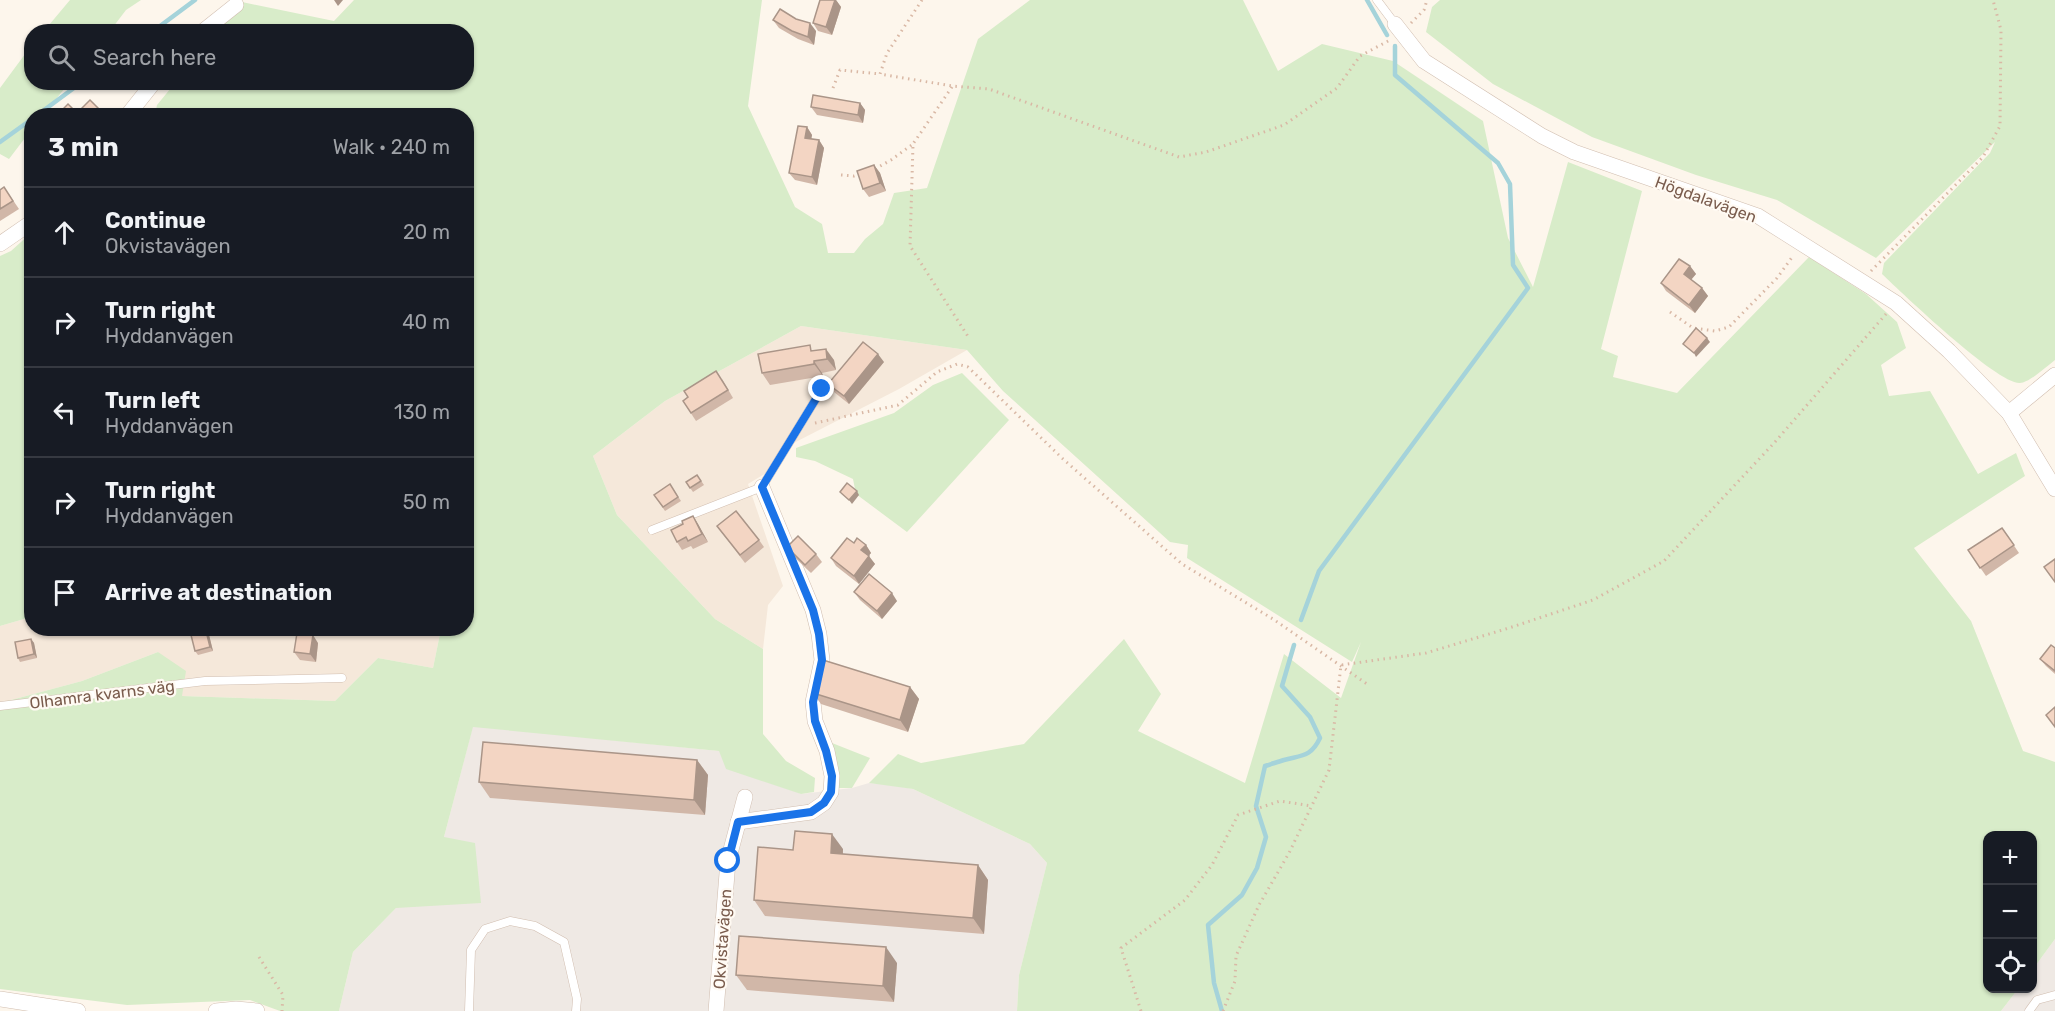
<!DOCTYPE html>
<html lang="en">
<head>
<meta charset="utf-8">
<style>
  :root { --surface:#171b24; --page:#20242c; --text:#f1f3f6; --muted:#9ea1a6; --line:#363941 }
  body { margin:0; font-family:Rubik,sans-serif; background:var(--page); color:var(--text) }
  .controls { position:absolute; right:18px; bottom:18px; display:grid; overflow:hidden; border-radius:12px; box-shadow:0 2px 4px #0004 }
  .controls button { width:54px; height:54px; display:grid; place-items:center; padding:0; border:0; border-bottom:2px solid var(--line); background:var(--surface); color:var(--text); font:30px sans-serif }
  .stop { position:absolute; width:18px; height:18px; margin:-14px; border:4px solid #1a73e8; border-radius:50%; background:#fff }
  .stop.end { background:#1a73e8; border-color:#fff; box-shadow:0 2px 6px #0008 }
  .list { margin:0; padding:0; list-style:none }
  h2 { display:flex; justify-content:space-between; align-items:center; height:78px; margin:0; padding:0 24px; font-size:26px }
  h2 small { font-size:20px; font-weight:400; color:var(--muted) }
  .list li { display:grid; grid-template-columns:39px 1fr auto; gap:18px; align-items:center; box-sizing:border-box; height:90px; padding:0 24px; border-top:2px solid var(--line) }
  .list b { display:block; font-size:22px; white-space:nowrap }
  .list p { margin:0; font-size:20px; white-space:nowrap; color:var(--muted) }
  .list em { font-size:20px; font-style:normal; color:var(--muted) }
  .icon { flex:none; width:33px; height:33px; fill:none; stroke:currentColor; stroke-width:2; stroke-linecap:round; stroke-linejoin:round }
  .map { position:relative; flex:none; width:2055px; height:1011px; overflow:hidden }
  .search { position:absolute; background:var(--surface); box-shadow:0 2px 4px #0004; left:24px; top:24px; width:450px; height:66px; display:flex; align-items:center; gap:15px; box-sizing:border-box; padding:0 21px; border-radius:24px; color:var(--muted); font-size:22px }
  .panel { position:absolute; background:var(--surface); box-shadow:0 2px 4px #0004; left:24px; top:108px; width:450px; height:528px; border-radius:24px }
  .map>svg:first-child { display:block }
  .residential { fill:#f5e8da }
  .industrial { fill:#efe9e4 }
  .green { fill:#d8ecc9 }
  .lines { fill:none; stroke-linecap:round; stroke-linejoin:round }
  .stream { stroke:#a5d3da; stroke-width:4.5 }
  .service-casing { stroke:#d1beb0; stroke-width:9 }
  .minor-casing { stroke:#d1beb0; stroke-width:16 }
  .path { stroke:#d9b8a5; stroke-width:3; stroke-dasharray:1.5 4.5; stroke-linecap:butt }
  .service { stroke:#fff; stroke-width:8 }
  .minor { stroke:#fff; stroke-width:15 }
  .wall { fill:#d1b7a8 }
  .shaded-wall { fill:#aa9588 }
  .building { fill:#f3d5c3; stroke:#aa9588; stroke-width:1.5 }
  .route { stroke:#1a73e8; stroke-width:8 }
  .labels { text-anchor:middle; stroke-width:4.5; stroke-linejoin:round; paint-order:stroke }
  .street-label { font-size:16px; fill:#7a5c4d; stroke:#fffaf3 }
</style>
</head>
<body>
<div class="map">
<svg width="2055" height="1011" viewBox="0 0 2055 1011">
  <rect width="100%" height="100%" fill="#fdf6ec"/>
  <g class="residential">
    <polygon points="801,326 967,350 899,389 784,448 766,473 748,484 783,586 768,605 763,649 715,619 617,515 593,456 665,401"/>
    <polygon points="31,617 32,628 441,629 433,668 378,658 335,701 182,696 158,652 82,681 0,703 0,626"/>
  </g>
  <g class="industrial">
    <polygon points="473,726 719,751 801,794 852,788 869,783 892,785 913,789 1030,844 1047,863 1019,975 1017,1011 339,1011 353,952 396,908 444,837"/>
    <polygon points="2055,939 2055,1011 2001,1011 2018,989 2032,988 2033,969"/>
  </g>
  <g class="green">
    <polygon points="70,0 141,0 126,10 110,31 44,31"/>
    <polygon points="354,0 762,0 748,106 795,207 822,224 828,253 854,253 865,239 883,224 894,193 927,188 978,39 1030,0 1243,0 1278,71 1322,44 1393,61 1483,121 1508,238 1533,287 1568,162 1642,191 1601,349 1618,356 1613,377 1677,393 1809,257 1866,294 1897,322 1906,348 1881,365 1889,396 1930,391 1978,474 2016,453 2025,476 1914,548 1971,621 2023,751 2055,762 2055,939 2033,969 2032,836 1988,836 1988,988 2018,989 2001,1011 1017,1011 1019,975 1047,863 1030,844 913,789 869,783 898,754 921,763 1024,744 1124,639 1161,694 1138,731 1245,783 1284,654 1341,698 1361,642 1352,662 1187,558 1188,545 1170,542 1003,391 967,350 801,326 665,401 593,456 617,515 715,619 763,649 763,734 786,761 815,778 814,792 801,794 726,769 719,751 473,727 444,837 475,843 481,903 396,908 353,952 339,1011 280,1011 250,1000 127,1005 0,989 0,703 82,681 158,652 186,671 182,696 335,701 378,658 433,668 441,629 466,628 466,116 155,115 157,105 175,83 466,82 466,32 217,31 242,2 334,21"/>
    <path d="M1440 0H2055V360C2047 366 2029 383 2020 383 1997 384 1903 294 1882 274L1884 263 1990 153 1995 142 1876 258 1777 200 1696 175 1592 137 1493 84 1426 32 1432 7Z"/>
    <polygon points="31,46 32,82 69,83 43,115 32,116 31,130 9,159 0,154 0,88"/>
    <polygon points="31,233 31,617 0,626 0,256 11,251"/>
    <polygon points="962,373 1009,420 907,532 856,494 853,479 815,461 796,457 796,448 894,413 933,385"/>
    <polygon points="832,743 870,758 852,788 835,788"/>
  </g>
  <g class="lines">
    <g class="stream">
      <polyline points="1367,0 1387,35"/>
      <polyline points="152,32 195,0"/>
      <polyline points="36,116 82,82"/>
      <polyline points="0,142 32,119"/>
      <polyline points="1301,620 1319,571 1528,288 1513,265 1510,184 1498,163 1395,75 1395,46"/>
      <path d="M1222 1011 1214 983 1208 925 1242 895 1257 868 1266 837 1256 806 1265 766C1271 764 1278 762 1284 760 1302 755 1311 757 1320 738L1310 717 1282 686 1294 645"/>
    </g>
    <g class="service-casing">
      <g id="service">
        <polyline points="1377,0 1395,24"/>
        <polyline points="652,530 762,487 822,389"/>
        <polyline points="0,706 205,681 342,678"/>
        <polyline points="469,1011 471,950 485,929 510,921 535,926 564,942 577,999 576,1011"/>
        <polyline points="2029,1011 2037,1000 2055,995"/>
      </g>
    </g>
    <g class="minor-casing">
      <g id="minor">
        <polyline points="1395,24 1424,61 1542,136 1574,152 1758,216 1896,303 1949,351 2009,413 2055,489"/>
        <polyline points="202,32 236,5"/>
        <polyline points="127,116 154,82"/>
        <polyline points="0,244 32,222"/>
        <polyline points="2009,413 2055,375"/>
        <polyline points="738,822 811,812 824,803 831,792 832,776 827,751 815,721 813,702 822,660 819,634 813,610 762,487"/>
        <polyline points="0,999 78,1011"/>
        <polyline points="216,1011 236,1009 257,1011"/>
        <polyline points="716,1011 728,861 745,797"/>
      </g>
    </g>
    <g class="path">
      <polyline points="922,0 887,53 880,74 952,86 989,89 1179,157 1206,152 1284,125 1337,88 1360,56 1390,40"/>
      <polyline points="1411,23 1424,10 1427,0"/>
      <polyline points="952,87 913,144 910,246 969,338"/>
      <polyline points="833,88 840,70 880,74"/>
      <polyline points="875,169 891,160 913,144"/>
      <polyline points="841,175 854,176 860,174"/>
      <polyline points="1871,271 1983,157 2000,126 2001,30 1993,0"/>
      <polyline points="1670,312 1693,328 1715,331 1729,327 1777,278 1793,256"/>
      <polyline points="815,423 898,405 937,372 957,364 968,367 1063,459 1182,564 1273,619 1367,684"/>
      <polyline points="259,957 283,995 282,1011"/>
      <polyline points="1141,1011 1121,948 1185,900 1212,865 1238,815 1280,801 1312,806"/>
      <polyline points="1223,1011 1235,981 1236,956 1259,905 1289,853 1329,770 1341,665 1426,653 1509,628 1593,600 1664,561 1775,442 1886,314"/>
    </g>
    <use href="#service" class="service"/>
    <use href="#minor" class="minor"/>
  </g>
  <g class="wall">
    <polygon points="820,0 836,0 841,7 832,35 818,31 813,23"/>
    <polygon points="773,20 816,31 814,45 798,39 779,28"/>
    <polygon points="860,103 865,110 863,123 817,115 811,107"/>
    <polygon points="101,111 105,116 60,116 59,113"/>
    <polygon points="807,127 812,135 811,139 819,140 824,148 817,185 795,180 789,173"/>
    <polygon points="874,165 880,173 886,191 869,197 863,189"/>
    <polygon points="4,187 19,209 0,221 0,190"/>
    <polygon points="1690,266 1696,274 1691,280 1702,288 1708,296 1695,313 1666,291 1661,283"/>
    <polygon points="814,351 834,360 836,370 822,373 823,376 770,385 762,373"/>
    <polygon points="884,362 849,404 834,392 828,384"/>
    <polygon points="722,379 733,398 696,421 683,401"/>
    <polygon points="697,475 704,485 693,492 686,482"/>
    <polygon points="670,484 681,501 665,511 654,495"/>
    <polygon points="693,516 698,524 708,542 693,549 691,546 682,550 677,542 683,524"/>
    <polygon points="717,526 759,540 764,547 745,563"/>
    <polygon points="2002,528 2019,553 1986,576 1968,550"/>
    <polygon points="854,543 866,545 871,553 868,556 875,564 859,584 836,566 831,558"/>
    <polygon points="787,547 816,554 822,562 811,573 792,555"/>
    <polygon points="854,592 897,601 882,619 860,600"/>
    <polygon points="206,631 209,635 213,651 198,655 195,651"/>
    <polygon points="31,639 34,643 37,658 20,662 18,658"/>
    <polygon points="318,643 316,662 300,660 294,652"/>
    <polygon points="2055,648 2055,674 2046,666 2040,659"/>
    <polygon points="910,687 919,699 908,732 821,704 813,693"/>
    <polygon points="697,760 708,775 705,815 490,798 479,782"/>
    <polygon points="843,849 843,854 978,865 988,880 984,934 765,916 754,900 793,850"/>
    <polygon points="897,963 894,1002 747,990 736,975"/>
  </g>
  <g class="shaded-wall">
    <polygon points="334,0 343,0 338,6"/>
    <polygon points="835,0 836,0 841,7 832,35 826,27"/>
    <polygon points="810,23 816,31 814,45 808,37"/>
    <polygon points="860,103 865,110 863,123 858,115"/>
    <polygon points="807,127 812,135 810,146 805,138"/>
    <polygon points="819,140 824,148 817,185 812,177"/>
    <polygon points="874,165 880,173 886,191 880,183"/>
    <polygon points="1690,266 1696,274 1689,282 1684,274"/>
    <polygon points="1702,288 1708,296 1695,313 1689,305"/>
    <polygon points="1707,338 1710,342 1696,357 1694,353"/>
    <polygon points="826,349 834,360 836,370 827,359"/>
    <polygon points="878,354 884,362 849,404 844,396"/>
    <polygon points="814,361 822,373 823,376 814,364"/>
    <polygon points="857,491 859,495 852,504 849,500"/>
    <polygon points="693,516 698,524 708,542 702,534"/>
    <polygon points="866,545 871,553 867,558 861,550"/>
    <polygon points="869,556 875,564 859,584 854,576"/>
    <polygon points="892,593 897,601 882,619 877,611"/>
    <polygon points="206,631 209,635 213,651 210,647"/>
    <polygon points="313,635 318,643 316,662 310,654"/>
    <polygon points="31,639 34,643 37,658 34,654"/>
    <polygon points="910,687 919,699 908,732 900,720"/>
    <polygon points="697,760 708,775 705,815 694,800"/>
    <polygon points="832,834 843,849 842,868 831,853"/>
    <polygon points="978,865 988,880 984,934 973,918"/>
    <polygon points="886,947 897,963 894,1002 883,986"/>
  </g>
  <g class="building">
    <polygon points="820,0 835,0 826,27 813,23"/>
    <polygon points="780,9 796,19 810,23 808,37 792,31 773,20"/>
    <polygon points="813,95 860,103 858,115 811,107"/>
    <polygon points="90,100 101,111 96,116 61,116 59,113 68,104 77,113"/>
    <polygon points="798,126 807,127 805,138 819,140 812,177 789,173"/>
    <polygon points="874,165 880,183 863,189 857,171"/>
    <polygon points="4,187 13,201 0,209 0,190"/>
    <polygon points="1679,259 1690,266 1684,274 1702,288 1689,305 1661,283"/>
    <polygon points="1696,328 1707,338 1694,353 1683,344"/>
    <polygon points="863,342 878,354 844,396 828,384"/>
    <polygon points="810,345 811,351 826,349 827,359 814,361 814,364 762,373 758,354"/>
    <polygon points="716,371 728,390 691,413 683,401 688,397 684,391"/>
    <polygon points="697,475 701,481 690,488 686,482"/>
    <polygon points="847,483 857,491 849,500 840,492"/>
    <polygon points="670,484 678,497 663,507 654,495"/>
    <polygon points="736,511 759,540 740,555 717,526"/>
    <polygon points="693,516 702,534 688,541 686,537 677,542 671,530 683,524 682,521"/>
    <polygon points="2002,528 2014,545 1980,568 1968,550"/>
    <polygon points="798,536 816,554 805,565 787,547"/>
    <polygon points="847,538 854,543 857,538 866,545 861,550 869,556 854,576 831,558"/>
    <polygon points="2055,559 2055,582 2044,567"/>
    <polygon points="869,574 892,593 877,611 854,592"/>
    <polygon points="206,631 210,647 195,651 191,635"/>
    <polygon points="297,633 313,635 310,654 294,652"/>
    <polygon points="31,639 34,654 18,658 15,642"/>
    <polygon points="2051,645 2055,648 2055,671 2040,659"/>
    <polygon points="823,660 910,687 900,720 813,693"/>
    <polygon points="2055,707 2055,727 2046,715"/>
    <polygon points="483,742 697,760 694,800 479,782"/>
    <polygon points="795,831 832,834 831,853 978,865 973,918 754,900 758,847 793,850"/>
    <polygon points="739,936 886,947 883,986 736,975"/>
  </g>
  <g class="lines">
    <polyline class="route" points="728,861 738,822 811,812 824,803 831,792 832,776 826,751 815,721 813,702 822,660 819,634 813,610 762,487 822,389"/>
  </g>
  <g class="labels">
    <g class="street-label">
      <text transform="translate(1706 199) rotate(20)" y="6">Högdalavägen</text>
      <text transform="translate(102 694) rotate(-7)" y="6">Olhamra kvarns väg</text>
      <text transform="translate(722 939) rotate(-86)" y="6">Okvistavägen</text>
    </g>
  </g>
</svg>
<div class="controls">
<button>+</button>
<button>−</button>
<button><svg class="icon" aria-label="locate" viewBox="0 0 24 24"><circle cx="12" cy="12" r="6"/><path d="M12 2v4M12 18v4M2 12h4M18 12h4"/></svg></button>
</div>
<div class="stop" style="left:728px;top:861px"></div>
<div class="stop end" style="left:822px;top:389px"></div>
<div class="search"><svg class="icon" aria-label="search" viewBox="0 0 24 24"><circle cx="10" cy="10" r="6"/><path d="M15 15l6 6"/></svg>Search here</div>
<section class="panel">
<h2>3 min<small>Walk · 240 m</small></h2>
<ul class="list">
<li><svg class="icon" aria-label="ahead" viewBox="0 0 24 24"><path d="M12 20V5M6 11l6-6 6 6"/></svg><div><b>Continue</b><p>Okvistavägen</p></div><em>20 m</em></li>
<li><svg class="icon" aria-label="right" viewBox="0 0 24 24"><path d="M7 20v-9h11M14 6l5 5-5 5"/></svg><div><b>Turn right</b><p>Hyddanvägen</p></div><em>40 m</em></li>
<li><svg class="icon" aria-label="left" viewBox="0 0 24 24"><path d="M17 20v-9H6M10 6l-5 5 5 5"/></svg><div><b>Turn left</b><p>Hyddanvägen</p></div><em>130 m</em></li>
<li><svg class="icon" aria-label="right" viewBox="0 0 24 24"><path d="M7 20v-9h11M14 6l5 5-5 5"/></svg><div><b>Turn right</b><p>Hyddanvägen</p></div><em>50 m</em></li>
<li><svg class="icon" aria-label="arrive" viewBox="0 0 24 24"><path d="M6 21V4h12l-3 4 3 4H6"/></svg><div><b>Arrive at destination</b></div></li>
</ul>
</section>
</div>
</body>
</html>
